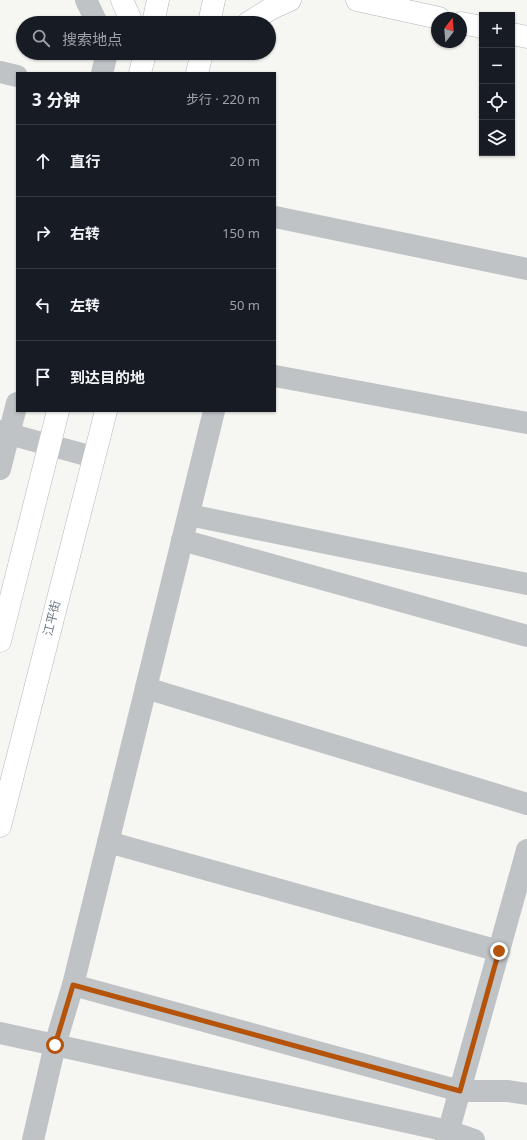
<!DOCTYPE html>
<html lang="zh">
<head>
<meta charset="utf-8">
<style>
  :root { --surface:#171b24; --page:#242831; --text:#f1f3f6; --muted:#9ea1a6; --line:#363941 }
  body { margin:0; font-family:"Noto Sans","Noto Sans SC",sans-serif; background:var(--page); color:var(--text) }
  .controls { position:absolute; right:12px; top:12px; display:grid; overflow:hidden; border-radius:0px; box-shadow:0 1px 3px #0004 }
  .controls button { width:36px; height:36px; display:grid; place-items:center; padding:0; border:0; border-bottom:1px solid var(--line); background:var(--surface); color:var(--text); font:20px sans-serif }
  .compass { position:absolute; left:431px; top:12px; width:36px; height:36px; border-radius:50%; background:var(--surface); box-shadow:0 1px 3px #0004; rotate:16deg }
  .stop { position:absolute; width:12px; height:12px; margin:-9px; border:3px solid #b45309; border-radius:50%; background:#fff }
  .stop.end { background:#b45309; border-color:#fff; box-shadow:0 1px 4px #0008 }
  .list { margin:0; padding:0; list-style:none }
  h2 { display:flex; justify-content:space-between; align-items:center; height:52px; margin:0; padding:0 16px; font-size:17px }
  h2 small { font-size:13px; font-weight:400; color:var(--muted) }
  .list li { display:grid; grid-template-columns:26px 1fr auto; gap:12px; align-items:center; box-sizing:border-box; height:72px; padding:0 16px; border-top:1px solid var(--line) }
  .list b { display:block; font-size:15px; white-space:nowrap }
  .list em { font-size:13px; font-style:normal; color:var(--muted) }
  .icon { flex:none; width:22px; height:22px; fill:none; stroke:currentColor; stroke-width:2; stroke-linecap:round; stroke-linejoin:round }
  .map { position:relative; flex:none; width:527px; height:1140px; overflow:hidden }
  .search { position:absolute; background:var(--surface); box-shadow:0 1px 3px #0004; left:16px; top:16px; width:260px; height:44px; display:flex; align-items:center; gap:10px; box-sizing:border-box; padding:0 14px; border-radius:22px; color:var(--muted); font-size:15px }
  .panel { position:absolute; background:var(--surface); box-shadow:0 1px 3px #0004; left:16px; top:72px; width:260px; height:340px; border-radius:0px }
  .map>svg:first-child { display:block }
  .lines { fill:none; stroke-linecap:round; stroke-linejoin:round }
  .major-casing { stroke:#b3b7ba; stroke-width:23 }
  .minor { stroke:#bfc3c6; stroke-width:22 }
  .major { stroke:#fff; stroke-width:22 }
  .route { stroke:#b45309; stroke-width:5 }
  .labels { text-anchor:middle; stroke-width:4; stroke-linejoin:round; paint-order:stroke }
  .street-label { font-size:12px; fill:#687581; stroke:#fff }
</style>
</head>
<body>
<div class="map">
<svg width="527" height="1140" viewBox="0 0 527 1140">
  <rect width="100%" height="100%" fill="#f6f6f3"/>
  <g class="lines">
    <g class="major-casing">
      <g id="major">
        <polyline points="122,0 132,23"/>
        <polyline points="357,0 439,18"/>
        <polyline points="153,23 158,0"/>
        <polyline points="209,23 214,0"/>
        <polyline points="248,23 272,8 290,0"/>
        <polyline points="461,23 482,27"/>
        <polyline points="512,34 527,37"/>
        <polyline points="140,73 145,53"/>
        <polyline points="197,73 202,53"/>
        <polyline points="0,641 58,411"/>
        <polyline points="0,826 106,411"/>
      </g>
    </g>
    <g class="minor">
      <polyline points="86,0 97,23"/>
      <polyline points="0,72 17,76"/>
      <polyline points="102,73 107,53"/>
      <polyline points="275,217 527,269"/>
      <polyline points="275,376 527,423"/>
      <polyline points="0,431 9,434 93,457"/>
      <polyline points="0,469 17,403"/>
      <polyline points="189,515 527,584"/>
      <polyline points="182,540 527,636"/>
      <polyline points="146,688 527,804"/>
      <polyline points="108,842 499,951"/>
      <polyline points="73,985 460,1091 508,1091 527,1094"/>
      <polyline points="0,1033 448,1131 474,1140"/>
      <polyline points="33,1140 55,1045 73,985 214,411"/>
      <polyline points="446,1140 527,850"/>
    </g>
    <use href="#major" class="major"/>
  </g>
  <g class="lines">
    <polyline class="route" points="55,1045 73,985 460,1091 499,951"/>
  </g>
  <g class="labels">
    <g class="street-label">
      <text transform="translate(52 618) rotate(-76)" y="4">江平街</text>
    </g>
  </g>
</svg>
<div class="controls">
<button>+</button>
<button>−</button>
<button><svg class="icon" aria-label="locate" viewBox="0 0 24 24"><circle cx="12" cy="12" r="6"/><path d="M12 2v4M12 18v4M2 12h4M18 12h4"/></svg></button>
<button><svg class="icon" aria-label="layers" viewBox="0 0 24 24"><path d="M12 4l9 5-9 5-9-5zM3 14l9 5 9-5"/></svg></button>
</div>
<svg class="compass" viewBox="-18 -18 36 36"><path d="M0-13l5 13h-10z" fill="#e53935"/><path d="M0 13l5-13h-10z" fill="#9ea1a6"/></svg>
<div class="stop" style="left:55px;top:1045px"></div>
<div class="stop end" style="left:499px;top:951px"></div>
<div class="search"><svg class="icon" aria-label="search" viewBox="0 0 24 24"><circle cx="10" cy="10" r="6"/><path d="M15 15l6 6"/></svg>搜索地点</div>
<section class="panel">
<h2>3 分钟<small>步行 · 220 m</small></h2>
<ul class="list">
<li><svg class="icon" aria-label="ahead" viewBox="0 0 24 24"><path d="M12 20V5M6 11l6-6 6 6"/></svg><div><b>直行</b></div><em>20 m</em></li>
<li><svg class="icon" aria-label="right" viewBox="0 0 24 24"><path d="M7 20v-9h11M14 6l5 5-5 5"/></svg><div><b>右转</b></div><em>150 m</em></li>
<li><svg class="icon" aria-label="left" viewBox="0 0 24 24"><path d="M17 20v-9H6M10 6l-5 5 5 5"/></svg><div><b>左转</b></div><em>50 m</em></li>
<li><svg class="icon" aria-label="arrive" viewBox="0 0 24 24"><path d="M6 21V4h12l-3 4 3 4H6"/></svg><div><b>到达目的地</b></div></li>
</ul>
</section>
</div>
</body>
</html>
